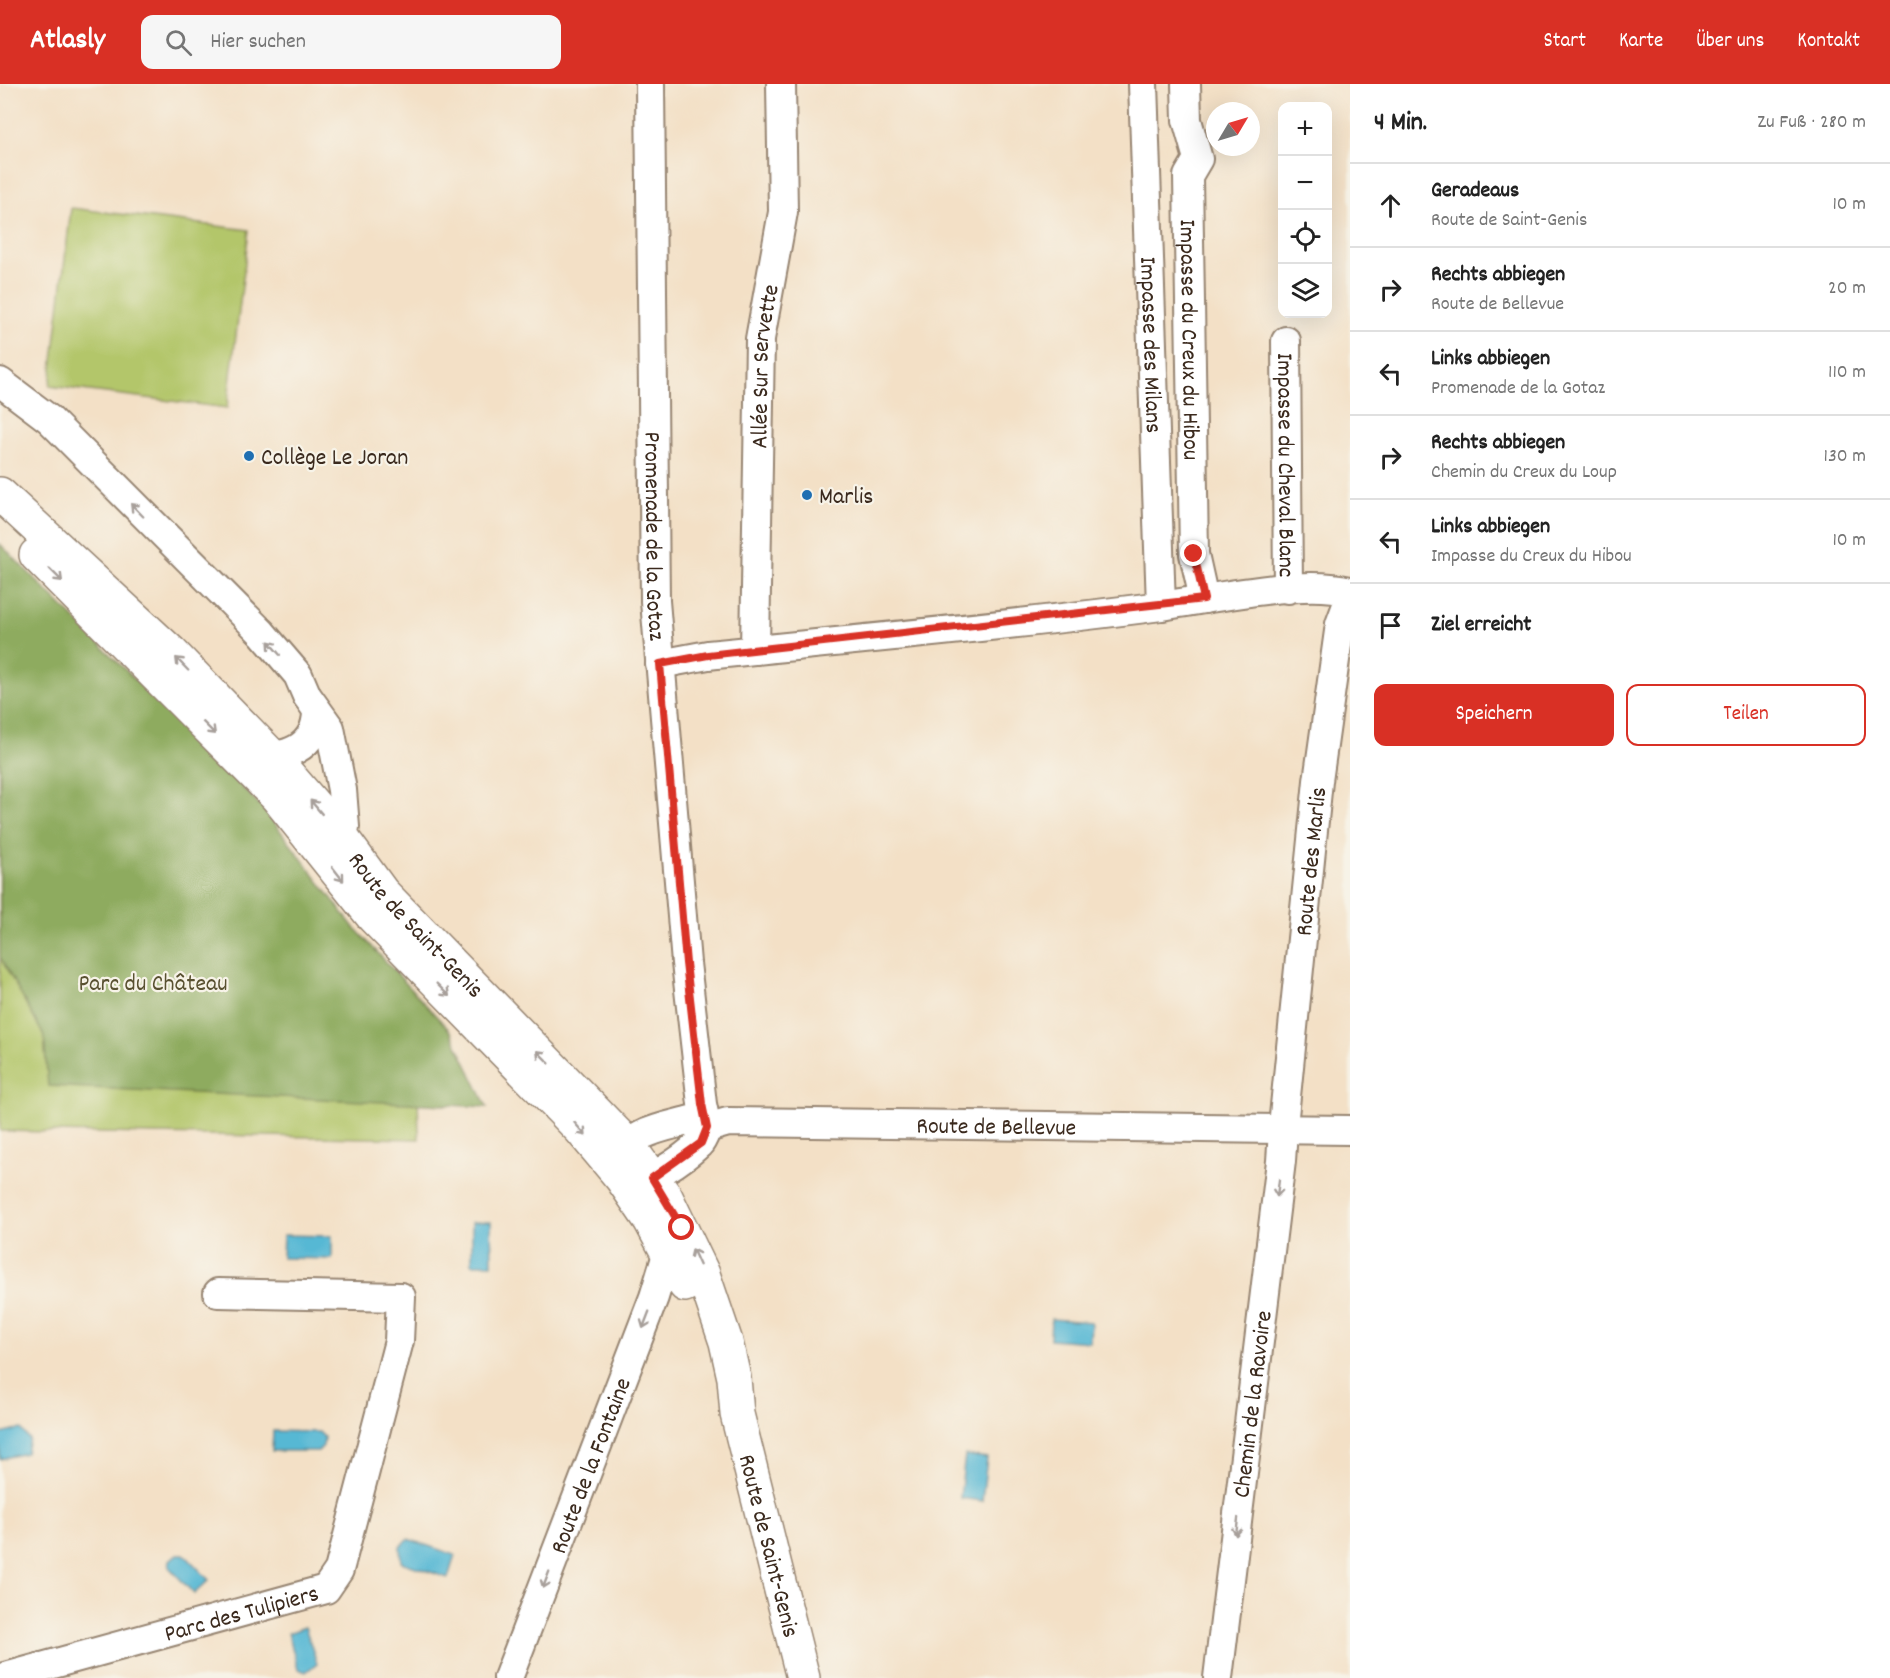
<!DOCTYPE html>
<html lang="de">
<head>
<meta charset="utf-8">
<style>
  :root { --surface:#fff; --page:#f6f6f6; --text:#222; --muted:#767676; --line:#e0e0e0; --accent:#d93025 }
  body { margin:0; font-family:Dekko,sans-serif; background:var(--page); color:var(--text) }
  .controls { position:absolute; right:18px; top:18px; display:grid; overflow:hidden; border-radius:12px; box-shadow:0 6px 24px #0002 }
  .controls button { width:54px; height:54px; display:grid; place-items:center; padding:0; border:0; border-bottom:2px solid var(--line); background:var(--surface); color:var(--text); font:30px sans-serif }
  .compass { position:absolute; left:1206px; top:18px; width:54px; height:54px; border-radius:50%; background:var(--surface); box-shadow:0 6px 24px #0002; rotate:52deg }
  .stop { position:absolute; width:18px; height:18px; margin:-14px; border:4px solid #d93025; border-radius:50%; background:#fff }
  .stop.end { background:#d93025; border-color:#fff; box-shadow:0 2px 6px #0008 }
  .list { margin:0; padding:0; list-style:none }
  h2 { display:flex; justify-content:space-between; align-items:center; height:78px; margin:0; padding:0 24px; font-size:26px }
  h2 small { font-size:20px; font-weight:400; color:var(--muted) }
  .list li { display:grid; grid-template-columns:39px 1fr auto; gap:18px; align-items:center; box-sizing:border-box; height:84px; padding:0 24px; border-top:2px solid var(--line) }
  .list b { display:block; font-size:22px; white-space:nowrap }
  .list p { margin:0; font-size:20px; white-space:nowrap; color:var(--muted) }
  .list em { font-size:20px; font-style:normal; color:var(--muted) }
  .actions { display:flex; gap:12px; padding:18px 24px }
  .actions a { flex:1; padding:14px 0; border:2px solid var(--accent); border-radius:12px; text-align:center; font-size:21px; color:var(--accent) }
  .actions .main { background:var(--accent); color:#fff }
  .icon { flex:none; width:33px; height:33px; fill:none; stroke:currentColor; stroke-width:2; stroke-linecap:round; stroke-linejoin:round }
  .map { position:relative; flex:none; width:1350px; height:1594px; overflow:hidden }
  header { display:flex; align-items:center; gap:36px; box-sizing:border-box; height:84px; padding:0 30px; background:var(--accent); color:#fff }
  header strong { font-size:28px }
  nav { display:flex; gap:33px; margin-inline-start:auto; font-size:21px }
  .search { width:420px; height:54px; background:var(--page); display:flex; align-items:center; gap:15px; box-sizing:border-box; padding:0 21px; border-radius:12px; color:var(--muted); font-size:22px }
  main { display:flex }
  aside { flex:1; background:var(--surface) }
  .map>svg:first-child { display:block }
  .green { fill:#b3c66a; stroke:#777844; stroke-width:1.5 }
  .forest { fill:#8eab5e; stroke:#646a3e; stroke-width:1.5 }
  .water { fill:#56b8d4; stroke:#487179; stroke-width:1.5 }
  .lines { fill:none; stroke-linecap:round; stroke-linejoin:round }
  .minor-casing { stroke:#978572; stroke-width:32 }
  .major-casing { stroke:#978572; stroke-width:36 }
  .minor { stroke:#fff; stroke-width:28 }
  .major { stroke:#fff; stroke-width:33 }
  .oneway { stroke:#a79f9a }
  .route { stroke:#d93025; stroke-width:8 }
  .poi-dot { fill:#1f6fb2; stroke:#f7f3e8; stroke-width:2 }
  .labels { text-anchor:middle; stroke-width:4.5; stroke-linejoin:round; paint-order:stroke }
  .street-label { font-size:24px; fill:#3b2a1e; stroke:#f7f3e8 }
  .poi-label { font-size:24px; fill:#3b2a1e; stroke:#f7f3e8; text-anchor:start }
  .park-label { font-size:24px; fill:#595131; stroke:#f7f3e8 }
</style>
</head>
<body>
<header>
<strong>Atlasly</strong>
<div class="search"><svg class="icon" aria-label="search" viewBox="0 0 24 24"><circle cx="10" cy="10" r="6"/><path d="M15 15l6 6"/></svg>Hier suchen</div>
<nav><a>Start</a><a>Karte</a><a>Über uns</a><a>Kontakt</a></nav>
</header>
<main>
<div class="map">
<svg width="1350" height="1594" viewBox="0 0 1350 1594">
  <rect width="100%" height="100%" fill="#f7f3e8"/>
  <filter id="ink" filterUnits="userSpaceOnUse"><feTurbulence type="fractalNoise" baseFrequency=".0167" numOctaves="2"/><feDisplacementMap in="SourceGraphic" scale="12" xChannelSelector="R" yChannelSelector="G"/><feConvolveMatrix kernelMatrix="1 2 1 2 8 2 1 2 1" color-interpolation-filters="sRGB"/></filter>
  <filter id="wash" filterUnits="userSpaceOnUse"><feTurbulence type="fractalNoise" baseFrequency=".008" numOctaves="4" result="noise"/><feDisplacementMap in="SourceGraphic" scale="24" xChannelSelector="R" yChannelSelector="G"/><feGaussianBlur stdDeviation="1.35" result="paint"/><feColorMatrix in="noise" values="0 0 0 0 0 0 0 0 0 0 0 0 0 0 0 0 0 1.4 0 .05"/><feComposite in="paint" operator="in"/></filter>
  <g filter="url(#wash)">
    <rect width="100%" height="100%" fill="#f3e0c6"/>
    <g class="green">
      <polygon points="71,124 249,146 227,324 50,302"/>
      <polygon points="0,494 417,967 419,1055 0,1047"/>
    </g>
    <polygon class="forest" points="0,460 263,724 352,841 451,948 487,1023 48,1002 44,952 0,873"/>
    <g class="water">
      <polygon points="472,1138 491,1138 492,1180 472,1180"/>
      <polygon points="283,1151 332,1152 332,1175 282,1174"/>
      <polygon points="1051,1235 1091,1238 1090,1258 1050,1255"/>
      <polygon points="21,1345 29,1355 26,1369 0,1375 0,1350"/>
      <polygon points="273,1347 319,1348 324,1353 323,1362 318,1367 272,1367"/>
      <polygon points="965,1371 987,1374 982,1417 960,1414"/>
      <polygon points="408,1455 455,1471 448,1494 401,1478 400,1463"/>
      <polygon points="177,1470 184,1470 209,1496 194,1510 169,1483 170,1476"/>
      <polygon points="305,1543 317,1579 306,1588 298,1585 288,1549"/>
    </g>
  </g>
  <g filter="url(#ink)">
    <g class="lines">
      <g class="minor-casing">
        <g id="minor">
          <path id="s1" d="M650 0 655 517 686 879 702 1020 707 1044"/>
          <path id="s2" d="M1143 0 1161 522"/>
          <path id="s3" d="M1186 0 1187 36 1198 75 1188 92 1194 470 1204 515"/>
          <path id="s4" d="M1286 257 1288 505"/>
          <polyline points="0,298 49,335 262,549 298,591 307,612 330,644 342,706 345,743 341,752"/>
          <path id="s5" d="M755 566 760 255 783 128 781 0"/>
          <path d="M660 580 708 571C859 555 1010 542 1161 522 1211 515 1303 494 1350 507"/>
          <path d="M253 674C285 673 316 666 317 628"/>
          <path id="s6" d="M617 1079C625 1048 666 1043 691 1036L707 1044 728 1038 1350 1046"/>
          <path d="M629 1096C649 1100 684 1074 699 1060 703 1056 705 1049 707 1044"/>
          <path id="s7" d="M2 1594 326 1505 339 1486 399 1257 401 1213 218 1209"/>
          <path id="s8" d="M508 1594 654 1213 668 1167"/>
          <path id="s9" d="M1218 1594 1281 1077 1284 1032 1318 697 1340 540 1350 513"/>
        </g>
      </g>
      <g class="major-casing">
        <g id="major">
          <path id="s10" d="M0 410 171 568 273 673 341 752 382 808 628 1061 666 1113 703 1190 726 1258 734 1294 737 1330 803 1594"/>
          <polyline points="36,471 276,712 373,833 580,1045 622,1095 650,1136 685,1201"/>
        </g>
      </g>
      <use href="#minor" class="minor"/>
      <use href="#major" class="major"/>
    </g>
    <defs><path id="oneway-shaft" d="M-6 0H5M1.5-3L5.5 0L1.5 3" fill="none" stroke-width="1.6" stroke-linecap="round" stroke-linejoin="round" transform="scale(1.5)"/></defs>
    <g class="oneway">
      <use href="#oneway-shaft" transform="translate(137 426) rotate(-134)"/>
      <use href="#oneway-shaft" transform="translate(56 491) rotate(45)"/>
      <use href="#oneway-shaft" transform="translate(274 564) rotate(-131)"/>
      <use href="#oneway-shaft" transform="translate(182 580) rotate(-134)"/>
      <use href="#oneway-shaft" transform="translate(209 644) rotate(45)"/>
      <use href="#oneway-shaft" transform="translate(316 723) rotate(-130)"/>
      <use href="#oneway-shaft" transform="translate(338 790) rotate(52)"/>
      <use href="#oneway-shaft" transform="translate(443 906) rotate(45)"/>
      <use href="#oneway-shaft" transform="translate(543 973) rotate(-135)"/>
      <use href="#oneway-shaft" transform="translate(580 1045) rotate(49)"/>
      <use href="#oneway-shaft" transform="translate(1278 1104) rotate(97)"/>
      <use href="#oneway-shaft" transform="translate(696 1173) rotate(-114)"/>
      <use href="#oneway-shaft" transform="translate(646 1236) rotate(111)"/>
      <use href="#oneway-shaft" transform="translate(1237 1443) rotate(97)"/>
      <use href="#oneway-shaft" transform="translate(546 1496) rotate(111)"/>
    </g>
  </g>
  <g class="lines" filter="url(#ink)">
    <polyline class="route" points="682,1144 652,1094 701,1059 707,1044 702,1020 686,879 660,580 708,571 1204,515 1194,470"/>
  </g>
  <g class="poi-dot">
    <circle cx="249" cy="372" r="6"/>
    <circle cx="807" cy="411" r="6"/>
  </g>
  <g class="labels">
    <g class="street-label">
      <text dy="8" stroke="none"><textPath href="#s3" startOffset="260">Impasse du Creux du Hibou</textPath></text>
      <text dy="8" stroke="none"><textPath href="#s2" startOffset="261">Impasse des Milans</textPath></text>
      <text dy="8" stroke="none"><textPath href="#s5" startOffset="284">Allée Sur Servette</textPath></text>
      <text dy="8" stroke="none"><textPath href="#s4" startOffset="124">Impasse du Cheval Blanc</textPath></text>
      <text dy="8" stroke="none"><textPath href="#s1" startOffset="452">Promenade de la Gotaz</textPath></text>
      <text dy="8" stroke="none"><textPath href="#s9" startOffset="822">Route des Marlis</textPath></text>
      <text dy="8" stroke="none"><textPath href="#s10" startOffset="600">Route de Saint-Genis</textPath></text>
      <text dy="8" stroke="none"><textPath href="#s6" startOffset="398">Route de Bellevue</textPath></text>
      <text dy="8" stroke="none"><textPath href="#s9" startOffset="276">Chemin de la Ravoire</textPath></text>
      <text dy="8" stroke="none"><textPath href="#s8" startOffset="228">Route de la Fontaine</textPath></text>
      <text dy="8" stroke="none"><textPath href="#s10" startOffset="1336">Route de Saint-Genis</textPath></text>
      <text dy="8" stroke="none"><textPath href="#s7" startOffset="248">Parc des Tulipiers</textPath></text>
    </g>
    <g class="poi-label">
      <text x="261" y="380">Collège Le Joran</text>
      <text x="819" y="419">Marlis</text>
    </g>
    <g class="park-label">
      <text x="153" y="906">Parc du Château</text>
    </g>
  </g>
</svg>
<div class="controls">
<button>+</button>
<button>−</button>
<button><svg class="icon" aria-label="locate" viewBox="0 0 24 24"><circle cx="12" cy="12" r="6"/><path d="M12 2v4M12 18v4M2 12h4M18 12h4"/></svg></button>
<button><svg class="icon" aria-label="layers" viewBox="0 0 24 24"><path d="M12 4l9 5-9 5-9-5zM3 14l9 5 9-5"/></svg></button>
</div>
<svg class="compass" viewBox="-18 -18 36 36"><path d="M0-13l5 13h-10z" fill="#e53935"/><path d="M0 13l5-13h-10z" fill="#767676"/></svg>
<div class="stop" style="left:682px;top:1144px"></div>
<div class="stop end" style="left:1194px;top:470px"></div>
</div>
<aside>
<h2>4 Min.<small>Zu Fuß · 280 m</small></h2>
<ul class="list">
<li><svg class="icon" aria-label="ahead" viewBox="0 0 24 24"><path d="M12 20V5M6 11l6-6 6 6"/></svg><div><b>Geradeaus</b><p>Route de Saint-Genis</p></div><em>10 m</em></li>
<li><svg class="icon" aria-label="right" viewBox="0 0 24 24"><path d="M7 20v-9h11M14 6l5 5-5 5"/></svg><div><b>Rechts abbiegen</b><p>Route de Bellevue</p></div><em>20 m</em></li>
<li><svg class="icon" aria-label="left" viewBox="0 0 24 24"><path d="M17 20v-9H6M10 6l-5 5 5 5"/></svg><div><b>Links abbiegen</b><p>Promenade de la Gotaz</p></div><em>110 m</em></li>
<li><svg class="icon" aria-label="right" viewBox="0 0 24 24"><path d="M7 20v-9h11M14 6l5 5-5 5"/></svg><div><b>Rechts abbiegen</b><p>Chemin du Creux du Loup</p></div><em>130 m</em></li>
<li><svg class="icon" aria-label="left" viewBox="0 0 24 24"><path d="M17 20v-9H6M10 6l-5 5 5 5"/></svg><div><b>Links abbiegen</b><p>Impasse du Creux du Hibou</p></div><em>10 m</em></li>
<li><svg class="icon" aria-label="arrive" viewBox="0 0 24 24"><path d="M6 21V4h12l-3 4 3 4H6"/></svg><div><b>Ziel erreicht</b></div></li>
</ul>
<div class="actions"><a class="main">Speichern</a><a>Teilen</a></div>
</aside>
</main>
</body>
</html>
